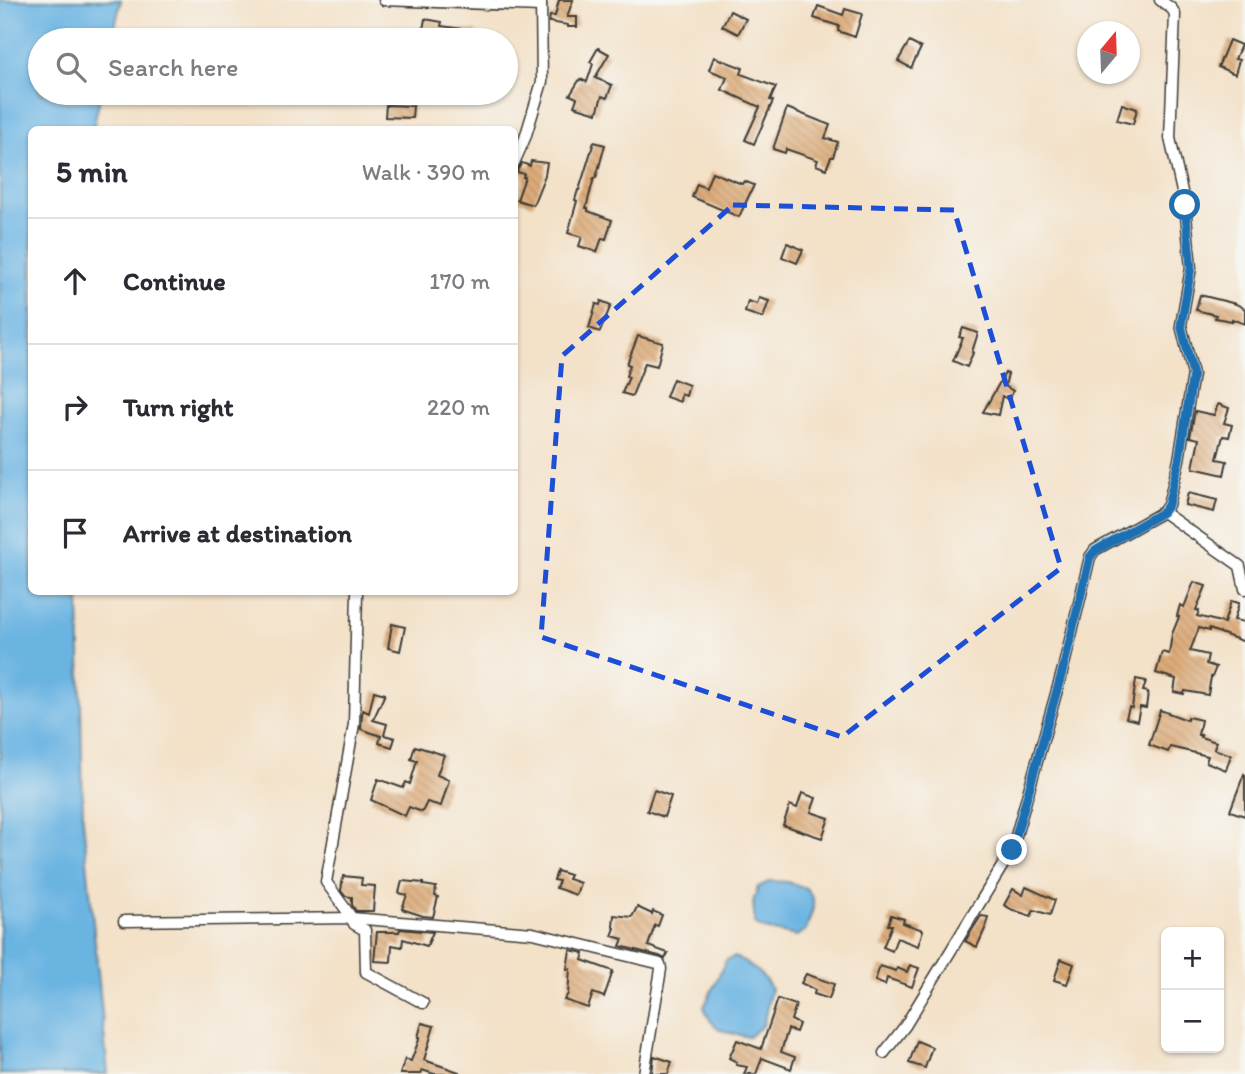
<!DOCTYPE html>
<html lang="en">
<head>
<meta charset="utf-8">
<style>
  :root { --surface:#fff; --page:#f7f7f7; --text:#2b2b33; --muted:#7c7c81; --line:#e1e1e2 }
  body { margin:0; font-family:Itim,sans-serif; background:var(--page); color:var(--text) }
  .controls { position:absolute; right:21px; bottom:21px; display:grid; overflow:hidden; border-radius:10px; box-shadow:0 2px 5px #0004 }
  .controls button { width:63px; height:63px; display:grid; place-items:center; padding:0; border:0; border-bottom:2px solid var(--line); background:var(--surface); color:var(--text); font:35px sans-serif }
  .compass { position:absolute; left:1077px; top:21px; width:63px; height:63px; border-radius:50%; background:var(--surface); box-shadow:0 2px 5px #0004; rotate:19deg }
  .stop { position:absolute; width:21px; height:21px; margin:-16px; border:5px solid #1f6fb2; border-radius:50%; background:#fff }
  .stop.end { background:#1f6fb2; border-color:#fff; box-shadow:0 2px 7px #0008 }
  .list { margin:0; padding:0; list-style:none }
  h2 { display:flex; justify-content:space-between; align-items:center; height:91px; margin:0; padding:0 28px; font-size:30px }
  h2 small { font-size:23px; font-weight:400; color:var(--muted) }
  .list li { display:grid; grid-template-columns:46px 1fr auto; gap:21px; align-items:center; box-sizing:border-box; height:126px; padding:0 28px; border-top:2px solid var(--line) }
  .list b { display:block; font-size:26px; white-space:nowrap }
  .list em { font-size:23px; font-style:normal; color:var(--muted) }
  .icon { flex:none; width:38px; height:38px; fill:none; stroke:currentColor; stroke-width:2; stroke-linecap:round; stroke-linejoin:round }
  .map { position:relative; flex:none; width:1245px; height:1074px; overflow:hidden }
  .search { position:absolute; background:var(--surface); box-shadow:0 2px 5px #0004; left:28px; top:28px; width:490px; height:77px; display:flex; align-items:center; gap:18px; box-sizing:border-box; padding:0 24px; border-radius:38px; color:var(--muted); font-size:26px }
  .panel { position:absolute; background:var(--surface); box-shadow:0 2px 5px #0004; left:28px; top:126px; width:490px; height:469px; border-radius:10px }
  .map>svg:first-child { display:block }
  .water { fill:#6ab4e2; stroke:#43687f; stroke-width:2 }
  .building { fill:url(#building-back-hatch) }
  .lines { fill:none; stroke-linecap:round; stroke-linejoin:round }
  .street-casing { stroke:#3c3a36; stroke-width:13 }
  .street { stroke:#fff; stroke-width:10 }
  .route { stroke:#1f6fb2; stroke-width:9 }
  .marked { fill:none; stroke:#1d4ed8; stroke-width:5; stroke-dasharray:14 9; stroke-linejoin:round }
</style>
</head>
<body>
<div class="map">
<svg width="1245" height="1074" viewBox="0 0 1245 1074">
  <defs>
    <pattern id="building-back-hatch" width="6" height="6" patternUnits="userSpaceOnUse" patternTransform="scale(1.75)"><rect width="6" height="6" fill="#dcaa78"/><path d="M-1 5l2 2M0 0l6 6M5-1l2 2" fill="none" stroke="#bc9267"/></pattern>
  </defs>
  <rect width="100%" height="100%" fill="#f6f6f2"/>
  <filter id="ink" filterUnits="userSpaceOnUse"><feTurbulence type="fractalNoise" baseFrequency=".0143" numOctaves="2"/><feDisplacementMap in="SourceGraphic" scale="14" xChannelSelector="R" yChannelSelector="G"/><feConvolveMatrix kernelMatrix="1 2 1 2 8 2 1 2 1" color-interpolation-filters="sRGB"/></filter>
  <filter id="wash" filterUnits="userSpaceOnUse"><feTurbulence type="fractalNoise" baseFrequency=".00686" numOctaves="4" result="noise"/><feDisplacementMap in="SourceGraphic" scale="28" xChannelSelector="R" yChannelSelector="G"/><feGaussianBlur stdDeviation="1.57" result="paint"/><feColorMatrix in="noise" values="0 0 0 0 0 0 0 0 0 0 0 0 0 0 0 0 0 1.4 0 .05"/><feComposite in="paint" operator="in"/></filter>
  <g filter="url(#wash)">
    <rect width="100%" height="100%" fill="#f3e1c8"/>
    <g class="water">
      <polygon points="0,0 121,0 112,40 40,40 40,93 101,93 93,129 32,130 32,592 79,592 83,820 108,1074 0,1074"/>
      <polygon points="771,881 787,882 806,888 813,898 813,908 806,930 796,936 764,929 755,924 753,902 758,887"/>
      <path d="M735 957C750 965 762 973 771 988L763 1025 749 1037C727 1033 711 1031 704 1007L726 960Z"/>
    </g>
    <g id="blocks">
      <g class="building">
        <polygon points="559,0 573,0 567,17 577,17 577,27 568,27 568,25 549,22 550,16 555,16"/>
        <polygon points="818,6 843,15 845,9 862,14 855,37 838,31 839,26 814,18"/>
        <polygon points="730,11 746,19 738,34 722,26"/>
        <polygon points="425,19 442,22 441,26 477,31 475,40 440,35 439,40 421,40"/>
        <polygon points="1229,40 1241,45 1235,59 1239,60 1235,74 1218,67"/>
        <polygon points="909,42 921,48 911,68 898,61"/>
        <polygon points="598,48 609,54 595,78 612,85 607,98 602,96 597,113 574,106 577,98 570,95 580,79 587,82 593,64 590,62"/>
        <polygon points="714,57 743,68 741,74 776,87 770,100 773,101 754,144 745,140 760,107 722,90 727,77 709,70"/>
        <polygon points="1122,104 1137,109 1133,124 1117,120"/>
        <polygon points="386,105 413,106 412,118 385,117"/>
        <polygon points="787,108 830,125 825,138 838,142 833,157 831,157 826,169 816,165 818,160 786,149 785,153 773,149"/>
        <polygon points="594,142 605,145 596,178 594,178 586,208 588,208 588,211 612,220 606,239 602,238 597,252 579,246 582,237 568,233 577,201 575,200 578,190 579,190"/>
        <polygon points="531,161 547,163 545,175 533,205 517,200 525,177 523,177 524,174 517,172 518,169 522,163 530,166"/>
        <polygon points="712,172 742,184 744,181 754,185 739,217 692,197 697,184 706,188"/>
        <polygon points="787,243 803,250 797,263 782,257"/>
        <polygon points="1200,295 1236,304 1245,309 1245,324 1232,319 1232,321 1215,318 1216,315 1196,310"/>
        <polygon points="759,298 769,301 763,318 745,312 748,301 757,304"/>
        <polygon points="601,301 611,305 600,332 589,328 596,304 600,305"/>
        <polygon points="963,328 978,333 972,352 973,353 967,367 953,361 963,338 959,337"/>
        <polygon points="638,336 663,343 657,366 645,363 632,396 622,393 629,377 626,376 630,365 627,364"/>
        <polygon points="1005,373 1008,374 1005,386 1013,391 1009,400 1002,396 998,415 983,412"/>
        <polygon points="673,379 689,385 686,396 681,394 680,402 666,397"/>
        <polygon points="1218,404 1229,408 1224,423 1232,425 1229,437 1223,436 1217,459 1227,461 1224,475 1193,468 1199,439 1190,437 1195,411 1214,415"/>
        <polygon points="1188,493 1217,500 1214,512 1185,505"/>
        <polygon points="1194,582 1206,586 1196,610 1199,611 1197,616 1224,623 1231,601 1239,603 1234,620 1245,622 1245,642 1209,629 1209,631 1199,628 1190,651 1208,655 1206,664 1216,667 1212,677 1211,677 1208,695 1185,691 1184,694 1174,692 1176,679 1156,673 1162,652 1169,654 1172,634 1179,617 1177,616 1180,605 1184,607"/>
        <polygon points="392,624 405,627 400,651 388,648"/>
        <polygon points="1136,679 1146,681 1143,691 1148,692 1146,708 1140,707 1137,721 1126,718 1129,707 1132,708"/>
        <polygon points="374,691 385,694 373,720 387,724 384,735 395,738 392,747 379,743 381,736 361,729 362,714 363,710 369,713"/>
        <polygon points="1160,710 1187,720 1188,717 1201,720 1198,735 1201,735 1200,737 1216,742 1214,749 1231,755 1226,770 1206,762 1208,756 1170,747 1168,752 1149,745"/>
        <polygon points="415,746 444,755 437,775 449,780 441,806 427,802 422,812 409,807 405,816 371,800 378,779 403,788 406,782 410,784 417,761 411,759"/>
        <polygon points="1244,774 1245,775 1245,816 1230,811"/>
        <polygon points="654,790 671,796 664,817 647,811"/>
        <polygon points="802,793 816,798 811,812 829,818 822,838 783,825 790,805 797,808"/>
        <polygon points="557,871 570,875 568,879 580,883 576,895 556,888 559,881 554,880"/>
        <polygon points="343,876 362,878 361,885 375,886 373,911 356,911 352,905 352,897 345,896 341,891"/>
        <polygon points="402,881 423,883 423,885 436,887 435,896 438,897 433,917 423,916 402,909 407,895 399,893"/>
        <polygon points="1026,887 1055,900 1050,915 1034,910 1031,916 1013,910 1004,905 1013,889 1023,895"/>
        <polygon points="637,907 652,914 653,911 662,915 658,926 655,925 648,946 668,953 665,959 659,956 620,946 623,939 612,936 615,928 613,927 614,915 632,917"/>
        <polygon points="891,915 904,919 903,923 923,930 918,946 897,938 892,951 883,947 892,925 888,925"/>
        <polygon points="981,916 988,917 985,929 977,947 965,941"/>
        <polygon points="400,929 433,932 427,946 403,939 402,947 392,945 391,962 374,961 377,932 399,932"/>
        <polygon points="570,950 584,953 582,960 613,971 604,997 593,993 588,1008 564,1000 568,994 570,969 567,969"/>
        <polygon points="1061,959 1074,964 1067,984 1054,980"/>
        <polygon points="910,965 919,968 912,987 887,978 885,985 875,981 880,966 896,971 897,968 907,972"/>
        <polygon points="806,974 834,984 829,999 814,994 815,990 801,983"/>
        <polygon points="778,999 796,1005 791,1020 799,1024 796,1032 788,1029 781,1052 795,1057 791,1069 762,1058 756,1074 744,1074 747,1067 736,1065 737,1062 729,1058 737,1040 761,1049"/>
        <polygon points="422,1023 434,1026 424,1060 459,1072 459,1074 434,1074 422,1070 421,1074 400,1074 405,1059 411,1061 420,1037 418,1037"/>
        <polygon points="917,1041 932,1047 925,1068 909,1063"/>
        <polygon points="654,1056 672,1062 668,1074 652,1074"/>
      </g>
    </g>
  </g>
  <g filter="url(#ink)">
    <use href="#blocks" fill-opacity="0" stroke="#3c3a36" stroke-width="2"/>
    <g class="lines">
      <g class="street-casing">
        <g id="street">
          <polyline points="384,0 541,6"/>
          <polyline points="514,163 525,138 542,82 541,0"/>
          <polyline points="1163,512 1240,566 1245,589"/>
          <polyline points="357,592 354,724 326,882 352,918 354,924 365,930 366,972 423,1003"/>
          <polyline points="124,921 352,918 533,933 657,963 660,964 661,969 644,1074"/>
          <polyline points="884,1053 905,1026 1012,850 1063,669 1090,557 1095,550 1163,512 1168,505 1179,460 1193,374 1181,325 1191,268 1185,205 1170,138 1175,14 1172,9 1160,0"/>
        </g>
      </g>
      <use href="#street" class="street"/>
    </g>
  </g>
  <g class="lines" filter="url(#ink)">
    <polyline class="route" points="1012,850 1063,669 1090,557 1095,551 1163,512 1168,505 1179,460 1193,374 1181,325 1191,268 1185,205"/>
  </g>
  <path class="marked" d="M733 205 954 210 1061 568 842 737 541 637 562 356Z"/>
</svg>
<div class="controls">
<button>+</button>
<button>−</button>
</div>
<svg class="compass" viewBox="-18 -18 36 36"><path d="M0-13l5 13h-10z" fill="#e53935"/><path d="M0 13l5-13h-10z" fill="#7c7c81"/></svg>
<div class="stop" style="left:1185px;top:205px"></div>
<div class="stop end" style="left:1012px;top:850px"></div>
<div class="search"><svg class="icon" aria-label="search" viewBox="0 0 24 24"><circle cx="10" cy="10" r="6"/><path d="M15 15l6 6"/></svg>Search here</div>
<section class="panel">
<h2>5 min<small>Walk · 390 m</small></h2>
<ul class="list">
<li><svg class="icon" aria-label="ahead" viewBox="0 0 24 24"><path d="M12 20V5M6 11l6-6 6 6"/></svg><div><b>Continue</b></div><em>170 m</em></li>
<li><svg class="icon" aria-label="right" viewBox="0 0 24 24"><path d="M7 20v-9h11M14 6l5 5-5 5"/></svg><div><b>Turn right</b></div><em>220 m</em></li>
<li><svg class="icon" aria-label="arrive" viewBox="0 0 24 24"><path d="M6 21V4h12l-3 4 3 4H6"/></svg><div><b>Arrive at destination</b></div></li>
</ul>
</section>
</div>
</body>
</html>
